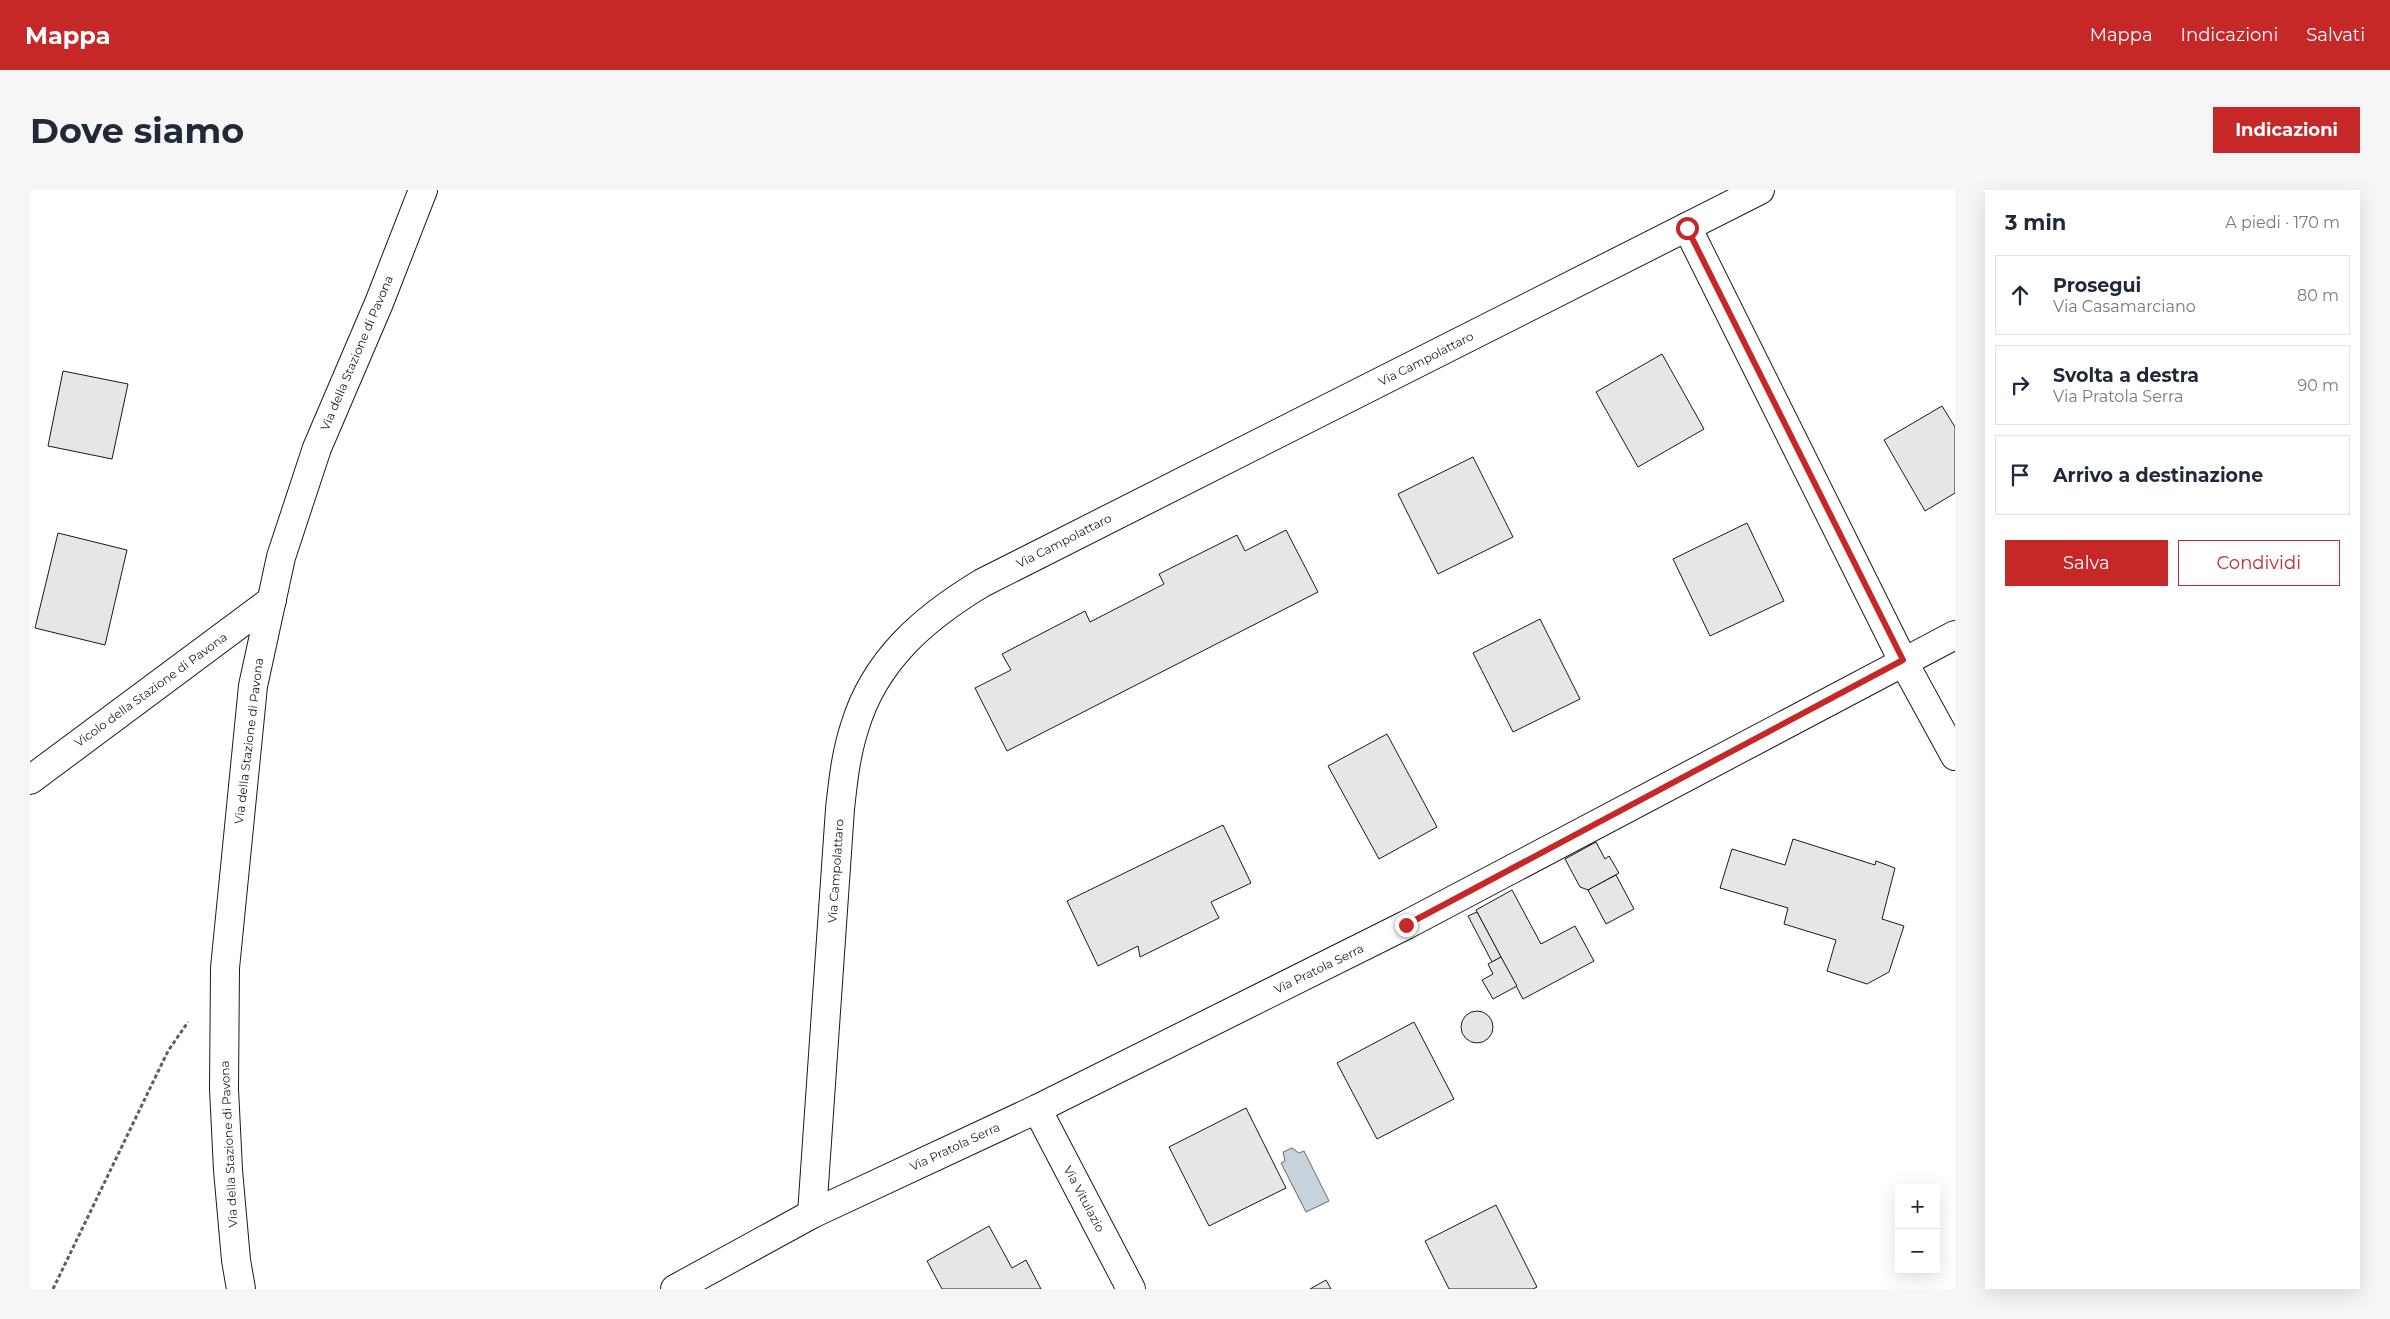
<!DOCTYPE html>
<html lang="it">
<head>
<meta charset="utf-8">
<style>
  :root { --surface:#fff; --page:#f6f6f7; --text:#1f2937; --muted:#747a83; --line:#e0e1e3; --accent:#c62828 }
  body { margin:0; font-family:Montserrat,sans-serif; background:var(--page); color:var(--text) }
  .controls { position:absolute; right:15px; bottom:15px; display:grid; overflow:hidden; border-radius:0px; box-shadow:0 5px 20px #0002 }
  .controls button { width:45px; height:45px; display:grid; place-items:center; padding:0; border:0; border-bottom:1px solid var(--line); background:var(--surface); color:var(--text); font:25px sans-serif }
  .stop { position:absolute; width:15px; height:15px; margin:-11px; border:4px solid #c62828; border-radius:50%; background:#fff }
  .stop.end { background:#c62828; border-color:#fff; box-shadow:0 1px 5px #0008 }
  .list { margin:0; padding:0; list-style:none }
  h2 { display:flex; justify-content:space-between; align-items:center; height:65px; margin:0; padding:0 20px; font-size:21px }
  h2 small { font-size:16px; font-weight:400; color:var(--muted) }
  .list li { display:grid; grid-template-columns:32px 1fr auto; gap:15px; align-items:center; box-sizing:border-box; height:80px; margin:0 10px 10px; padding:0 10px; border:1px solid var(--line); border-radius:0px }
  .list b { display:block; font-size:19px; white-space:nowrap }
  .list p { margin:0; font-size:16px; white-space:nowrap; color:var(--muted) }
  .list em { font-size:16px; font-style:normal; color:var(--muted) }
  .actions { display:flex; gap:10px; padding:15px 20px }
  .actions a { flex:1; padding:11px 0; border:1px solid var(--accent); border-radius:0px; text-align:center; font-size:18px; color:var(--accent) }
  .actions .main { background:var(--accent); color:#fff }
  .icon { flex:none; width:28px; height:28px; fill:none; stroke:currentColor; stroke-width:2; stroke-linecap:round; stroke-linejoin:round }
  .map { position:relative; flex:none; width:1925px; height:1099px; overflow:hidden; border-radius:0px }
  header { display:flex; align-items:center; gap:30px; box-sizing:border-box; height:70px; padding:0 25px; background:var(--accent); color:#fff }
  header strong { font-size:24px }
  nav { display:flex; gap:28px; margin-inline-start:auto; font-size:18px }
  .intro { display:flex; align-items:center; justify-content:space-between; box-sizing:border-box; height:120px; padding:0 30px }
  h1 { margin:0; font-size:35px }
  .button { padding:12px 22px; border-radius:0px; background:var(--accent); color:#fff; font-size:18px; font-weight:700 }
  main { display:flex; gap:30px; padding:0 30px }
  aside { flex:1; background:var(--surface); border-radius:0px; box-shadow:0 5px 20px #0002 }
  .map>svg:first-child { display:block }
  .water { fill:#c6d2dc; stroke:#6a6a6a }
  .building { fill:#e6e6e6; stroke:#1a1a1a }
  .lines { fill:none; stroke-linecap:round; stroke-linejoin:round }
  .minor-casing { stroke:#1a1a1a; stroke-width:30 }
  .secondary-casing { stroke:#1a1a1a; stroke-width:30 }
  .path { stroke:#5f5f5f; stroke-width:3; stroke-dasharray:4 2.5; stroke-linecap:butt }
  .minor { stroke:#fff; stroke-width:28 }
  .secondary { stroke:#fff; stroke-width:28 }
  .route { stroke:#c62828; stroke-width:6 }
  .labels { text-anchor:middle; stroke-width:4; stroke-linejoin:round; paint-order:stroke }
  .street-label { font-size:12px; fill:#1a1a1a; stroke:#fff }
</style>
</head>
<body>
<header>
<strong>Mappa</strong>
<nav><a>Mappa</a><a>Indicazioni</a><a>Salvati</a></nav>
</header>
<div class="intro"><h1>Dove siamo</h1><a class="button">Indicazioni</a></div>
<main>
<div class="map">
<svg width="1925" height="1099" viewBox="0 0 1925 1099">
  <rect width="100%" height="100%" fill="#fff"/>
  <polygon class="water" points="1262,958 1269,963 1274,961 1299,1011 1276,1022 1251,973 1255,971 1253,962"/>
  <g class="building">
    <polygon points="1632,164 1674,239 1608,277 1566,202"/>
    <polygon points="33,181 98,194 82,269 18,256"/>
    <polygon points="1912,216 1925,237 1925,303 1895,321 1854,250"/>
    <polygon points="1443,267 1483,347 1408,384 1368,304"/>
    <polygon points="1717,333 1754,411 1680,446 1643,369"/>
    <polygon points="1256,340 1288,402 977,561 945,498 981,480 972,464 1055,421 1060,432 1134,394 1129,384 1207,345 1215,361"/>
    <polygon points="28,343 97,360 75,455 5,438"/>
    <polygon points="1510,429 1550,509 1483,542 1443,463"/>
    <polygon points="1357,544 1407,637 1349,669 1298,576"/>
    <polygon points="1193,635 1221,693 1181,712 1189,728 1110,767 1108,756 1068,776 1037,711"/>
    <polygon points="1763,649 1845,675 1846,671 1865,678 1852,729 1874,736 1859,782 1837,794 1797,781 1806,750 1754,734 1758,718 1690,698 1702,659 1755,675"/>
    <polygon points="1566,652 1575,669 1579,666 1589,683 1558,700 1550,697 1535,669"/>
    <polygon points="1586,685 1604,719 1576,734 1558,700"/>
    <polygon points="1482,700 1511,754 1545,736 1564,771 1493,809 1446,720"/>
    <polygon points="1447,722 1471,767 1462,772 1438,726"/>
    <polygon points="1471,767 1487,796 1463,809 1452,790 1463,784 1458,774"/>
    <circle cx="1447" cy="837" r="16"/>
    <polygon points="1384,832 1424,909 1347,949 1307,873"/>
    <polygon points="1216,918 1256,998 1179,1036 1139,957"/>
    <polygon points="1466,1015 1507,1097 1503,1099 1419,1099 1395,1051"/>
    <polygon points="959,1036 982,1078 996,1070 1011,1099 912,1099 897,1071"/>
    <polygon points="1296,1090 1301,1099 1280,1099"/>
  </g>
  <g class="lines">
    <g class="minor-casing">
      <g id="minor">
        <polyline points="1657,37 1873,471 1925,566"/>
        <polyline points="0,590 242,410"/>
        <polyline points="1007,919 1101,1099"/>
        <path d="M782 1024 810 619C813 591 816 563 825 536 845 470 894 428 952 393L1730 0"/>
        <polyline points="645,1099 782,1024 1007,919 1376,735 1925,445"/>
      </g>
    </g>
    <g class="secondary-casing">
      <polyline id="secondary" points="211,1099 206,1070 198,980 194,899 195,778 223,496 251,367 287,258 349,113 393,0"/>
    </g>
    <polyline class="path" points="23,1099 138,861 158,832"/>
    <use href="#minor" class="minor"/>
    <use href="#secondary" class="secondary"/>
  </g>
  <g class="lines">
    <polyline class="route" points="1376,735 1873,470 1657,38"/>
  </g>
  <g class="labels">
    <g class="street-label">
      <text transform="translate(327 163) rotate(-67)" y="4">Via della Stazione di Pavona</text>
      <text transform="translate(1396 169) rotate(-27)" y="4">Via Campolattaro</text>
      <text transform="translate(1034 351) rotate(-27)" y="4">Via Campolattaro</text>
      <text transform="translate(121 500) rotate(-36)" y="4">Vicolo della Stazione di Pavona</text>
      <text transform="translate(219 551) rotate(-83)" y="4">Via della Stazione di Pavona</text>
      <text transform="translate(806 681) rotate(-86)" y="4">Via Campolattaro</text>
      <text transform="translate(1289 779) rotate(-26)" y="4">Via Pratola Serra</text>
      <text transform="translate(199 954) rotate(-93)" y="4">Via della Stazione di Pavona</text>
      <text transform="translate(925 957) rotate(-25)" y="4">Via Pratola Serra</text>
      <text transform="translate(1054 1009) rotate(62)" y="4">Via Vitulazio</text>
    </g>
  </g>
</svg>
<div class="controls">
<button>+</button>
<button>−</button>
</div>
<div class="stop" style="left:1657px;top:38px"></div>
<div class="stop end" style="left:1376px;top:735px"></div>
</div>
<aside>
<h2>3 min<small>A piedi · 170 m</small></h2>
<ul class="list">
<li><svg class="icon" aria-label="ahead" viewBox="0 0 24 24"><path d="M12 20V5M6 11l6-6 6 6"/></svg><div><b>Prosegui</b><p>Via Casamarciano</p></div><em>80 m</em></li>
<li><svg class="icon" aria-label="right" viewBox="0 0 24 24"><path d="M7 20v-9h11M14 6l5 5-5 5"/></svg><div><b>Svolta a destra</b><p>Via Pratola Serra</p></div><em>90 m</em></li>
<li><svg class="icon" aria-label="arrive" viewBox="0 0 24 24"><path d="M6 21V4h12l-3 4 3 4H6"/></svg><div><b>Arrivo a destinazione</b></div></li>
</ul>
<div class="actions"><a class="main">Salva</a><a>Condividi</a></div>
</aside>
</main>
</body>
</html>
